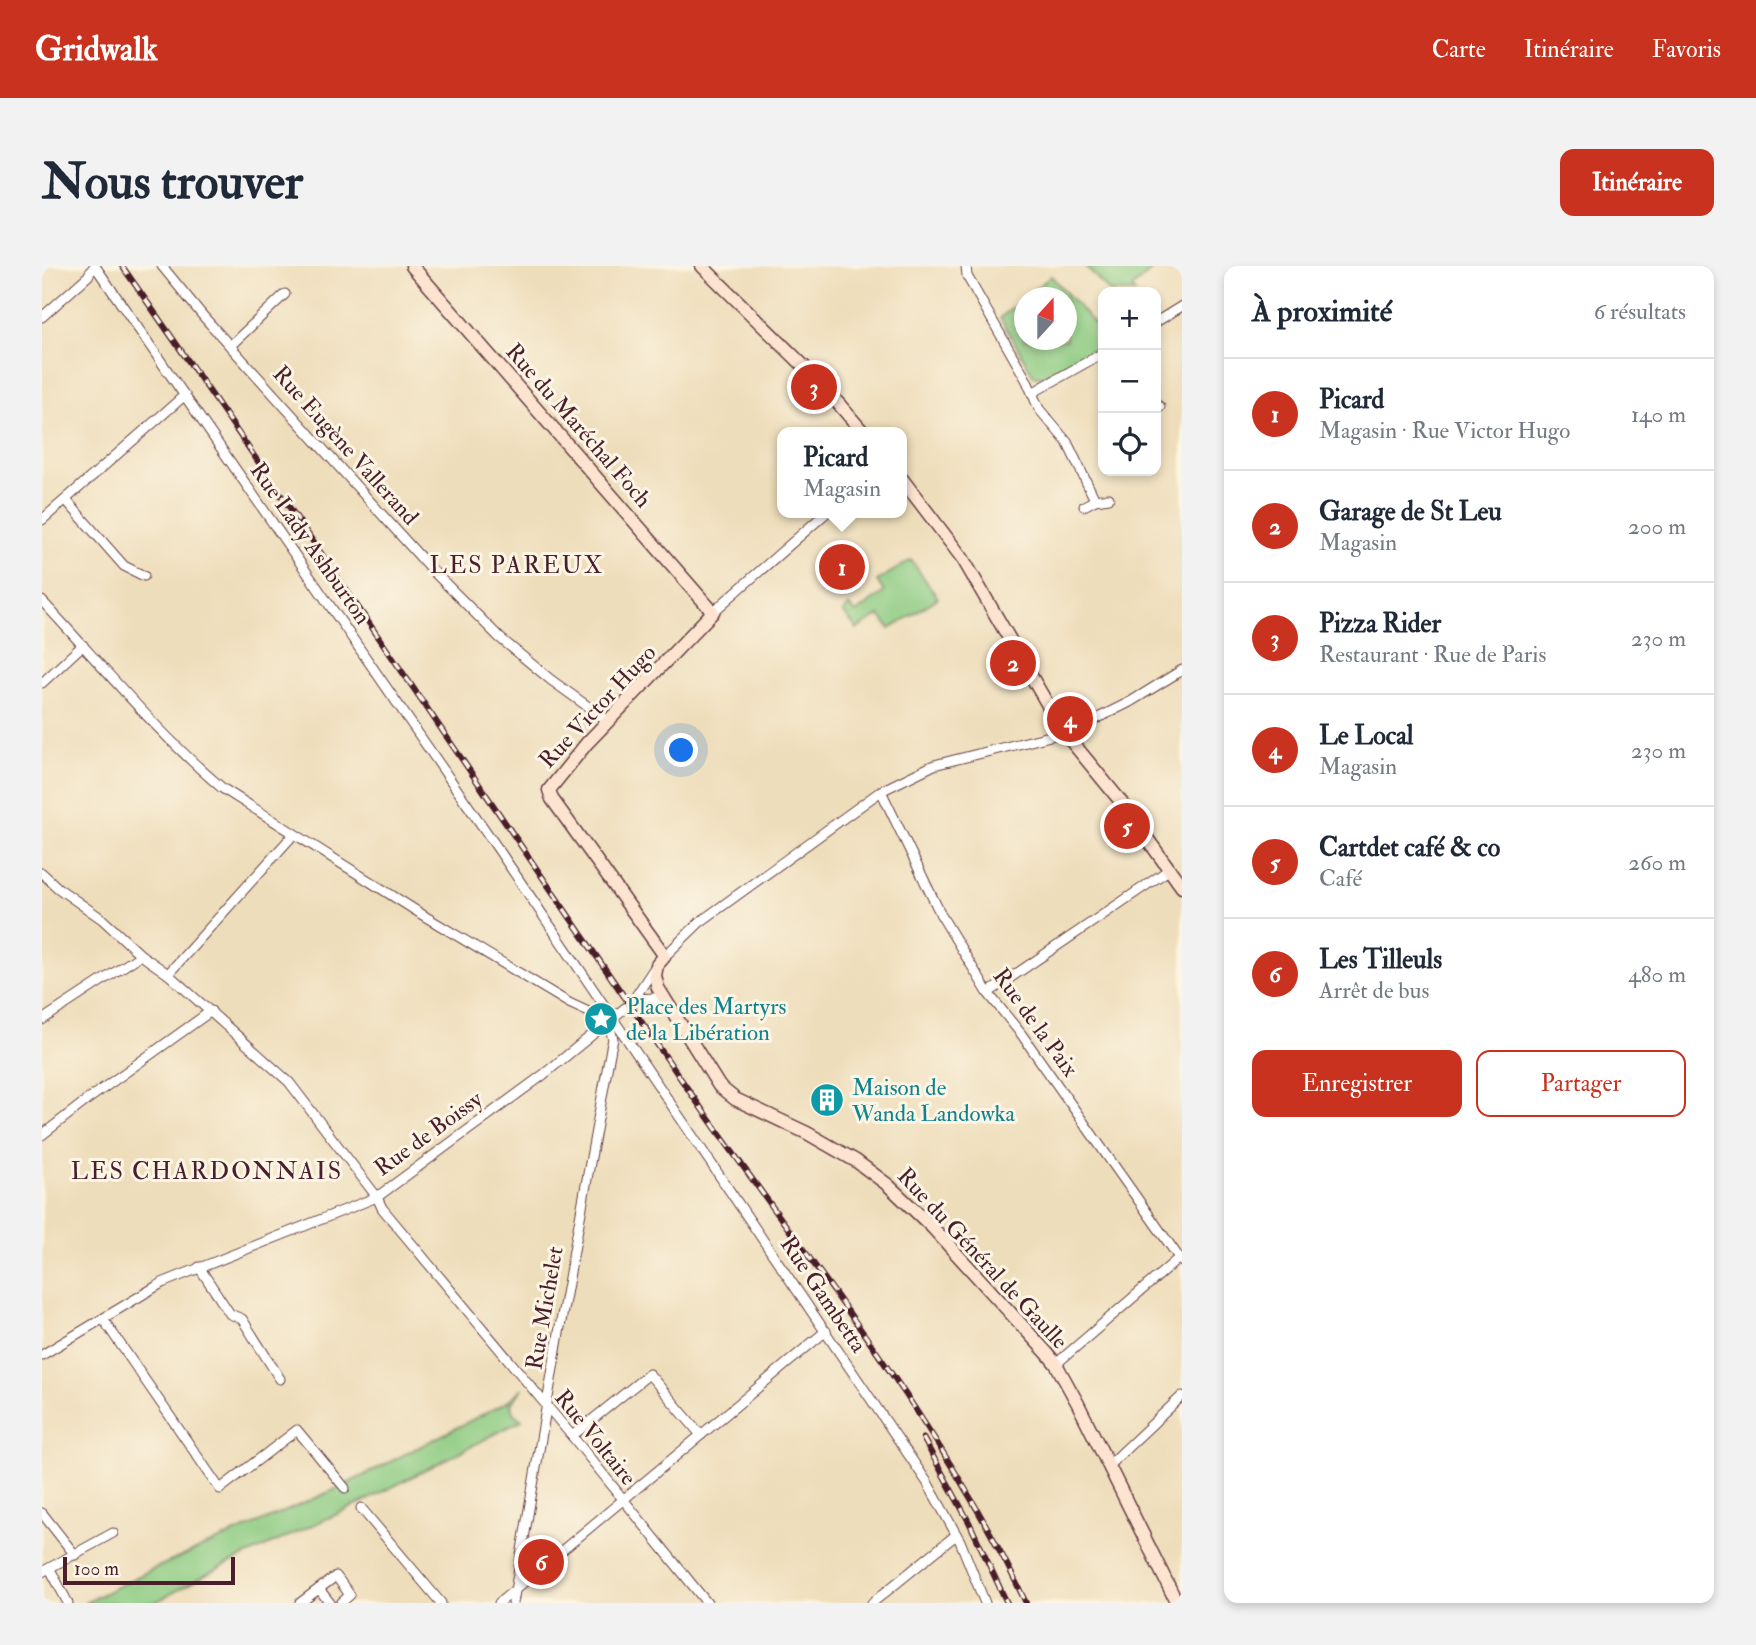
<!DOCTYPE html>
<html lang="fr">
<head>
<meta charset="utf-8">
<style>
  :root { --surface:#fff; --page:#f2f2f3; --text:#1f2937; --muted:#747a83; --line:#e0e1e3; --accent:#c8321e }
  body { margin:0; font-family:"IM FELL Double Pica",serif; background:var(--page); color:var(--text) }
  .controls { position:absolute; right:21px; top:21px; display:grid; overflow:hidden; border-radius:14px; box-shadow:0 4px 10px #0003 }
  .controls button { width:63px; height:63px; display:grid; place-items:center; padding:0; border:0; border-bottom:2px solid var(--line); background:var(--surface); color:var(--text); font:35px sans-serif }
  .compass { position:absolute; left:972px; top:21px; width:63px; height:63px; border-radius:50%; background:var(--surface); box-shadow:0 4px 10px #0003; rotate:21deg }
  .scale { position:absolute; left:21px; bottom:18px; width:172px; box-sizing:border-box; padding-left:7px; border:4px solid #4a1f2b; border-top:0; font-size:19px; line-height:24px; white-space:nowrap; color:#4a1f2b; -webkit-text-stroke:5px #fcf5e5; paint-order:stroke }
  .you { position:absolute; left:640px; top:485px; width:24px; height:24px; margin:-18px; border:5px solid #fff; border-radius:50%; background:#1a73e8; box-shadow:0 0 0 10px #1a73e833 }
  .badge { display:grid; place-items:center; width:46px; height:46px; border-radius:50%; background:var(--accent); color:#fff; font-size:23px; font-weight:700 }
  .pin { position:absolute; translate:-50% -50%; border:4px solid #fff; box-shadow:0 2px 7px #0006 }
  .popup { position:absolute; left:735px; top:161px; width:130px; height:91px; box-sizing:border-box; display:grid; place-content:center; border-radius:14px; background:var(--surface); filter:drop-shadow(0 2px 5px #0005); font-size:23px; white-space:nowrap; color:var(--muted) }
  .popup b { font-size:26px; color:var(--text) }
  .popup::after { content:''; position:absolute; left:50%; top:100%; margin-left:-14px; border:14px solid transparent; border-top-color:var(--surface) }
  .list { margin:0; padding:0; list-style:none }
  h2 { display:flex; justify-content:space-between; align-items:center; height:91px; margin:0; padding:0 28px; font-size:30px }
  h2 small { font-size:23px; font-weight:400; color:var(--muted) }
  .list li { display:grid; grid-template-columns:46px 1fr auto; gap:21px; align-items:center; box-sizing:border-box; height:112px; padding:0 28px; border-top:2px solid var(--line) }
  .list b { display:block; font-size:26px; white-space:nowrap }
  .list p { margin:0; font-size:23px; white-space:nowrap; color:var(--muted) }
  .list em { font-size:23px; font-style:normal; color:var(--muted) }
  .actions { display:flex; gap:14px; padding:21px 28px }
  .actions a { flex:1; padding:16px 0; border:2px solid var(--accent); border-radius:14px; text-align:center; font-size:24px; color:var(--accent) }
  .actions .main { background:var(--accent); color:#fff }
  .icon { flex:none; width:38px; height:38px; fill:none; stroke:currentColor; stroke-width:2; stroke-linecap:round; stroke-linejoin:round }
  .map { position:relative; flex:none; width:1140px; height:1337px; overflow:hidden; border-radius:14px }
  header { display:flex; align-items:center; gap:42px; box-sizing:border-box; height:98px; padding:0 35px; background:var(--accent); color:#fff }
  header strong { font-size:33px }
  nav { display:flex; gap:38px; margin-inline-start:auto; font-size:24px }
  .intro { display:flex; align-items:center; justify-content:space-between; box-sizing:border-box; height:168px; padding:0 42px }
  h1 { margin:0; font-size:49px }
  .button { padding:18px 32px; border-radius:14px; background:var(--accent); color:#fff; font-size:24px; font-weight:700 }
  main { display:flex; gap:42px; padding:0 42px }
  aside { flex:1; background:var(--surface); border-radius:14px; box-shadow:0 4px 10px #0003 }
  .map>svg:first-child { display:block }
  .green { fill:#8bca81; stroke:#6a7456; stroke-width:2 }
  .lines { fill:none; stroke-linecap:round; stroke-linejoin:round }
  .street-casing { stroke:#633c40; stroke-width:11 }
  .secondary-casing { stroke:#633c40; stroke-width:15 }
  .street { stroke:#fff; stroke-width:9 }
  .secondary { stroke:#fde4d1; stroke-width:12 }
  .rail-casing { stroke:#4a1f2b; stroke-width:6 }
  .rail { stroke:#fcf5e5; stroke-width:3.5; stroke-dasharray:10; stroke-linecap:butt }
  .labels { text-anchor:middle; stroke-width:6; stroke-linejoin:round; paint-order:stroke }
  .street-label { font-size:23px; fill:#4a1f2b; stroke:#fcf5e5 }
  .culture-label { font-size:23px; fill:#0d838f; stroke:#fcf5e5; text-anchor:start }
  .neighbourhood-label { font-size:24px; letter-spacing:2px; fill:#4a1f2b; stroke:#fcf5e5 }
</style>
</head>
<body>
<header>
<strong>Gridwalk</strong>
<nav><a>Carte</a><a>Itinéraire</a><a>Favoris</a></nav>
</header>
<div class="intro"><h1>Nous trouver</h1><a class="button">Itinéraire</a></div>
<main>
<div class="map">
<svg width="1140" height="1337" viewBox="0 0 1140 1337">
  <rect width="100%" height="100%" fill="#fcf5e5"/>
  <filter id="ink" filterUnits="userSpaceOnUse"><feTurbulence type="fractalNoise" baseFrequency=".0143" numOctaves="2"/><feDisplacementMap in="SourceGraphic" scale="14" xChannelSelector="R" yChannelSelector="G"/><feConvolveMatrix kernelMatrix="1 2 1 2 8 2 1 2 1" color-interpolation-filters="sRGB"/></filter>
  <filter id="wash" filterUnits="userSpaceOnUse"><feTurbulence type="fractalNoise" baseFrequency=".00686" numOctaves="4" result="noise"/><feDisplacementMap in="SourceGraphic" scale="28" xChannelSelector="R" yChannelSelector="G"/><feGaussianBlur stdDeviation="1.57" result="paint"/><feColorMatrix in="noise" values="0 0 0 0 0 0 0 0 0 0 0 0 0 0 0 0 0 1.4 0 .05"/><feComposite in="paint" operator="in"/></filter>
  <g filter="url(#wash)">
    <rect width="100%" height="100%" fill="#eeddba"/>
    <g class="green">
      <polygon points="1114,0 1090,22 1093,26 1068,26 1044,1"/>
      <polygon points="1009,10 1056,62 1061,57 1061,78 1002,110 992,110 958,52 982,32 982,74 1024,74 1024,32 983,31"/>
      <polygon points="869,294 896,332 848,363 838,349 815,363 801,346 807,340 814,347 842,326 835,315"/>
      <polygon points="481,1122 469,1138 471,1147 480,1154 317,1238 177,1302 112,1337 42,1337 109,1304 301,1220 465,1136"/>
    </g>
  </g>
  <g filter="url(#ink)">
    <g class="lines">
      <g class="street-casing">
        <g id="street">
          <polyline points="53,0 454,580 885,1216 918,1275 943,1337"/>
          <polyline points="120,0 161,50 389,303 458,372 509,414 566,455"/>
          <polyline points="924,0 925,10 985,115 997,143 1025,176 1053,234"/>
          <polyline points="0,51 46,10 52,0"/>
          <polyline points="1114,56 1140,40"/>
          <polyline points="188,80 243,28"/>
          <polyline points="990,127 1061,87"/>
          <polyline points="1114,138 1118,141"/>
          <polyline points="24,234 82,300 102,310"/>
          <polyline points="1042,240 1053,234 1067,232"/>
          <polyline points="0,254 143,129"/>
          <path d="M0 335C59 398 114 466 180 522L384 651 527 737 566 755"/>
          <polyline points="671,346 784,247"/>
          <polyline points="0,417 41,379"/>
          <polyline points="839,525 899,649 946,727 980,769 1140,996"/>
          <polyline points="0,607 16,622 60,653 99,689"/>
          <polyline points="622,691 658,656 839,525 892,499 1032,464 1088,436 1140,404"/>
          <polyline points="126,708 247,816 335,931 340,942 530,1170 665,1337"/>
          <polyline points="946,727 1128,603"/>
          <polyline points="590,736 613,701"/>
          <polyline points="0,754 99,689 126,708 252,568"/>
          <polyline points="0,869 49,831 169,745"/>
          <polyline points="157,1001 188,1048 200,1053 238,1113"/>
          <polyline points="61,1053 178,1223 255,1164 303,1222"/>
          <polyline points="0,1089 120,1017 335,931 501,809 583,742 598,733 611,732 625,738"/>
          <polyline points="1014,1098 1137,992"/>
          <polyline points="530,1170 607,1108 659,1169"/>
          <polyline points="1067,1199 1140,1130"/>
          <polyline points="319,1242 399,1337"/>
          <polyline points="0,1247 33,1289"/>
          <polyline points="8,1303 26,1337"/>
          <polyline points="0,1306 71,1267"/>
          <polyline points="277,1323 288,1337"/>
          <polyline points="258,1337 294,1310 308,1329 299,1337"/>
          <polyline points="457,1337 784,1065"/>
          <polyline points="471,1337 518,1061 569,782 571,773 566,755"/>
          <polyline points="830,1337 914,1269"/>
        </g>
      </g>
      <g class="secondary-casing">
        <g id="secondary">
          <polyline points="370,0 671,346 545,477 507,524 510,533 620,686 622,691 615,699 613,710 616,722 677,820 693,833 765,867 814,895 846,919 890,961 1005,1087 1014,1098 1036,1138 1135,1337"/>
          <polyline points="660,0 776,114 821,166"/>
          <polyline points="860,213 921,293 1021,465 1076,532 1140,621"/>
        </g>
      </g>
      <use href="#street" class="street"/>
      <use href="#secondary" class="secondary"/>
      <g class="rail-casing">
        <g id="rail">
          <path d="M80 0C270 270 453 544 641 816 759 987 895 1148 984 1337"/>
          <polyline points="881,1172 927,1256 965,1337"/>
        </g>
      </g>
      <use href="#rail" class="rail"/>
    </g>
  </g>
  <defs>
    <g id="sight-disc" transform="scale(1.75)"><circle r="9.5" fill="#0f9aa8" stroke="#fcf5e5"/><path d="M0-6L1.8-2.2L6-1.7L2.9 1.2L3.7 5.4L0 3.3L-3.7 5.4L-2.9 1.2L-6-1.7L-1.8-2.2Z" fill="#fff"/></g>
    <g id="building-disc" transform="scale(1.75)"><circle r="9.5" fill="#0f9aa8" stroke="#fcf5e5"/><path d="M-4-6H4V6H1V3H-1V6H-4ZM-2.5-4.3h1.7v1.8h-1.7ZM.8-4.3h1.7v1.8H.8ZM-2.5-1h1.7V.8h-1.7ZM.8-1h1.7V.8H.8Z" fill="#fff"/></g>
  </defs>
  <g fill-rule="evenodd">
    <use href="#sight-disc" x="559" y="753"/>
    <use href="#building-disc" x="785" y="834"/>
  </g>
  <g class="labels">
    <g class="street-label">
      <text transform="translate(537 159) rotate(49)" y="8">Rue du Maréchal Foch</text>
      <text transform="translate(304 179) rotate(48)" y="8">Rue Eugène Vallerand</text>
      <text transform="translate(269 277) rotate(55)" y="8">Rue Lady Ashburton</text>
      <text transform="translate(555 440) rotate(-47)" y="8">Rue Victor Hugo</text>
      <text transform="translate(994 756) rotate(54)" y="8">Rue de la Paix</text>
      <text transform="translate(386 867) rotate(-36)" y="8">Rue de Boissy</text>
      <text transform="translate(941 992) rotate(47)" y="8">Rue du Général de Gaulle</text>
      <text transform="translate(782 1028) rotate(56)" y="8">Rue Gambetta</text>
      <text transform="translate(502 1042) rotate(-80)" y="8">Rue Michelet</text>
      <text transform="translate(554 1171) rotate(51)" y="8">Rue Voltaire</text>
    </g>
    <g class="culture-label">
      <text x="584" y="748">Place des Martyrs<tspan x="584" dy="26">de la Libération</tspan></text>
      <text x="810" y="829">Maison de<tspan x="810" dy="26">Wanda Landowka</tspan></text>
    </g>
    <g class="neighbourhood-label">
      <text x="475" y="307">LES PAREUX</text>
      <text x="165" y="913">LES CHARDONNAIS</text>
    </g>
  </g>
</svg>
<div class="controls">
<button>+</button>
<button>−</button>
<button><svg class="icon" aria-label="locate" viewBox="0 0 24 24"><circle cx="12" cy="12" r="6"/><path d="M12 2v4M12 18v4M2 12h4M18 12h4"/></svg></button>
</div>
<svg class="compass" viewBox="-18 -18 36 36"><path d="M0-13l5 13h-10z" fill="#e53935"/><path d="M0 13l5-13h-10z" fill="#747a83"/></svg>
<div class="scale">100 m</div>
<div class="you"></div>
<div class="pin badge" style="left:800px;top:301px">1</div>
<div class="popup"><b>Picard</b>Magasin</div>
<div class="pin badge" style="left:971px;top:397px">2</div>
<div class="pin badge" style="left:772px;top:121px">3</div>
<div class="pin badge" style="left:1028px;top:453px">4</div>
<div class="pin badge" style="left:1085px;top:560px">5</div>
<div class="pin badge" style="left:499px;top:1296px">6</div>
</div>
<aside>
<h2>À proximité<small>6 résultats</small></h2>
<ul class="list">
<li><span class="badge">1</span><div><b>Picard</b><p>Magasin · Rue Victor Hugo</p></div><em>140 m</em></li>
<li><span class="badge">2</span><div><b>Garage de St Leu</b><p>Magasin</p></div><em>200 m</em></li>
<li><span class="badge">3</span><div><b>Pizza Rider</b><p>Restaurant · Rue de Paris</p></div><em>230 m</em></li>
<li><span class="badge">4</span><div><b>Le Local</b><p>Magasin</p></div><em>230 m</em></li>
<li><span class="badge">5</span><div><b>Cartdet café &amp; co</b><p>Café</p></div><em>260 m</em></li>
<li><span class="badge">6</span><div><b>Les Tilleuls</b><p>Arrêt de bus</p></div><em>480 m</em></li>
</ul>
<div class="actions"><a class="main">Enregistrer</a><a>Partager</a></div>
</aside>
</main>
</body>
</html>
